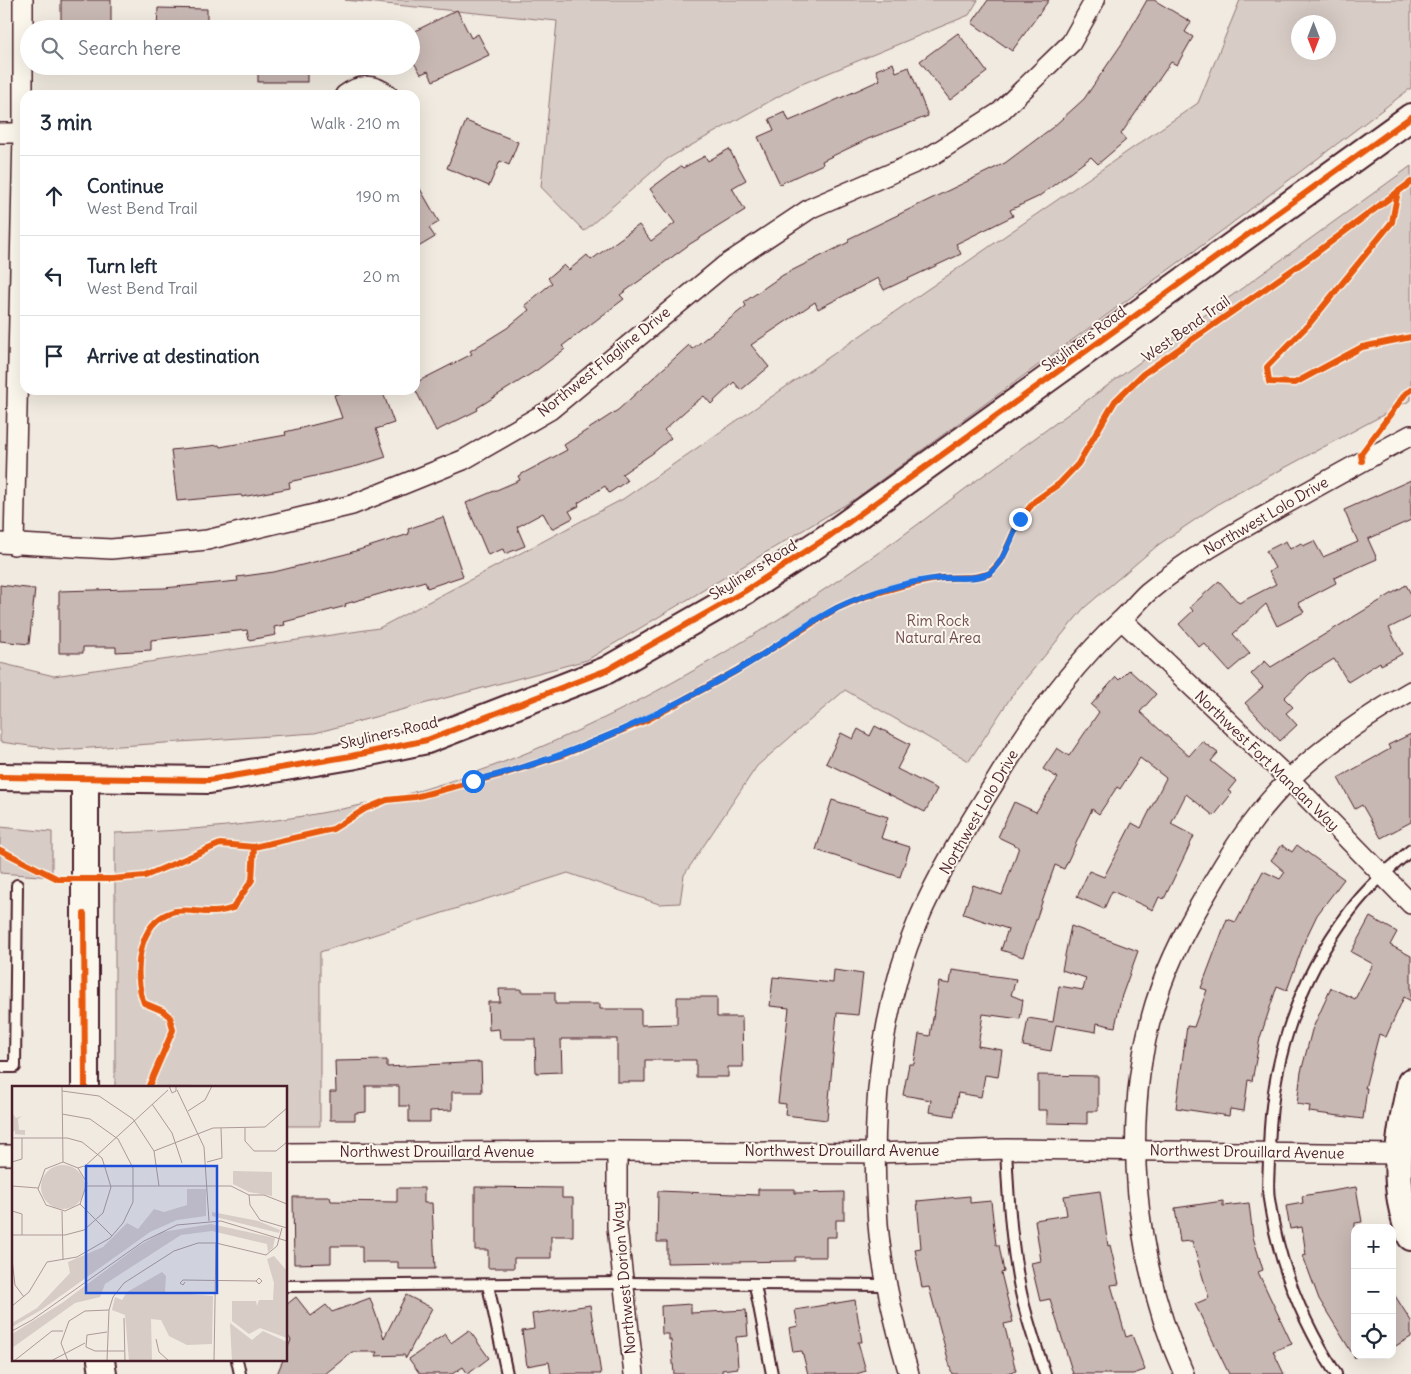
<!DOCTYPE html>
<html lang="en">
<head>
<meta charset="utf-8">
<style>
  :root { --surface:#fff; --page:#f6f6f7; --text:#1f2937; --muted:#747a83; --line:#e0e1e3 }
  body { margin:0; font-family:Delius,sans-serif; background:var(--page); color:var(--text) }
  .controls { position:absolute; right:15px; bottom:15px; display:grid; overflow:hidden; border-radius:10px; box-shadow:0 5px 20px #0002 }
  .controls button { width:45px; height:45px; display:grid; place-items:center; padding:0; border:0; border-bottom:1px solid var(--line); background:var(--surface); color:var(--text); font:25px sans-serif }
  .compass { position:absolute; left:1291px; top:15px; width:45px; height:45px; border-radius:50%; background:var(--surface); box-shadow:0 5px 20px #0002; rotate:180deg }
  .stop { position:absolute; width:15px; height:15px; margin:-11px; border:4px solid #1a73e8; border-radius:50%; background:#fff }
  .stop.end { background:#1a73e8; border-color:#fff; box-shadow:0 1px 5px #0008 }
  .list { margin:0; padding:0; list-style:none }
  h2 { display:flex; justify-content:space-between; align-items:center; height:65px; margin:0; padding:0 20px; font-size:21px }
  h2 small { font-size:16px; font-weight:400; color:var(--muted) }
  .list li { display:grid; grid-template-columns:32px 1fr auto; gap:15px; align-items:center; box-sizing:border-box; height:80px; padding:0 20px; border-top:1px solid var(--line) }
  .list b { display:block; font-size:19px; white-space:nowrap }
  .list p { margin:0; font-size:16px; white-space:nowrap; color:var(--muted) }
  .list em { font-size:16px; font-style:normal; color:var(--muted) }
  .icon { flex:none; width:28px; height:28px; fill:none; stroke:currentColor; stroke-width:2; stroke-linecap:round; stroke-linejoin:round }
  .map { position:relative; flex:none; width:1411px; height:1374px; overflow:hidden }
  .search { position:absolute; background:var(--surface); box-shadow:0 5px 20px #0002; left:20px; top:20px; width:400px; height:55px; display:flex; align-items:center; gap:12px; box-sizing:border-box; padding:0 18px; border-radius:28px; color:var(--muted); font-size:19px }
  .panel { position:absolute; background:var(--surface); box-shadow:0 5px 20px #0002; left:20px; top:90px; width:400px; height:305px; border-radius:15px }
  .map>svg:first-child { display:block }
  .green { fill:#d8ccc6; stroke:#917678; fill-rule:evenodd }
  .building { fill:#c8b8b3; stroke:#4a1f2b }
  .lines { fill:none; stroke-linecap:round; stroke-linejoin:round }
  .lane-casing { stroke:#4a1f2b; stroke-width:14 }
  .street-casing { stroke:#4a1f2b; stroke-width:22 }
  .secondary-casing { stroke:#4a1f2b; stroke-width:30 }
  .lane { stroke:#fbf7ec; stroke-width:10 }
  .street { stroke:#fbf7ec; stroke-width:19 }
  .secondary { stroke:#fbf7ec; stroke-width:26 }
  .cycleway-casing { stroke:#fbf7ec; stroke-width:9 }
  .cycleway { stroke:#e8590c; stroke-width:6 }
  .route { stroke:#1a73e8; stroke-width:6 }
  .labels { text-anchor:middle; stroke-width:4; stroke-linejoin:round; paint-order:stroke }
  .street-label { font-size:15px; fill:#4a1f2b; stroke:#fbf7ec }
  .park-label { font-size:15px; fill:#6e4a52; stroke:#fbf7ec }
  .inset-road { fill:none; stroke:#ae9998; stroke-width:1 }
  .view { fill:#1d4ed8; fill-opacity:0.15; stroke:#1d4ed8; stroke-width:2.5 }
  .inset-edge { fill:none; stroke:#4a1f2b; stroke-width:2.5 }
</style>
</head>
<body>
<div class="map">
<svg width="1411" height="1374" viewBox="0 0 1411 1374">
  <rect width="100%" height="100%" fill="#f0eae0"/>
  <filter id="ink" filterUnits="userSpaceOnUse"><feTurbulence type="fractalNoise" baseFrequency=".02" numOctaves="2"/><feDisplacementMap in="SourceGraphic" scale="10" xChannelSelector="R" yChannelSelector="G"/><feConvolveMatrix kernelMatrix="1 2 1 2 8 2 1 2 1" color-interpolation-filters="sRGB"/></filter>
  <g filter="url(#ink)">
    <g class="green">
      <polygon points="345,0 978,0 969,15 797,86 667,159 584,231 541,187 557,21"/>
      <path d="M1240 0H1411V88L1223 230 855 499 587 660 315 733 60 750 0 742V663L54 676 379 628 623 499 1198 103ZM1298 22H1328V52H1298Z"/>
      <path d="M1411 166V400L1221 502 1158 545 1084 608 1013 694 969 761 845 690 757 766 684 875 680 903 659 904 568 873 320 952V1126H286V1088H115V833C220 830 324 818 425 789 596 738 753 641 898 539 934 513 969 485 1006 459 1141 361 1276 264 1411 166Z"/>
      <polygon points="0,827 52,832 52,877 0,873"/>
    </g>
    <g class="building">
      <rect x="61" y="0" width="50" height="29"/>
      <polygon points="988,0 1049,0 1012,51 972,23"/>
      <polygon points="1147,0 1154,0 1191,22 1185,32 1193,37 1177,65 1171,62 1121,134 1126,140 1098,164 1091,157 1038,197 1010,210 1013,216 956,244 961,254 884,290 878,278 818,309 815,302 751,345 769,367 741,390 734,382 711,404 704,396 692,405 664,430 671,438 653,453 622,474 627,481 609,493 605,486 578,503 579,506 569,511 573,518 552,529 543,513 517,527 525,546 505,554 503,549 488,555 466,503 520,480 518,476 567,450 564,445 618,410 689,345 692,349 746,306 744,302 783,275 849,242 848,239 1005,163 1053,127 1084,99 1123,42"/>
      <polygon points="158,8 207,9 207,29 157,29"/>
      <polygon points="457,10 471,38 478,34 489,55 433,81 428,71 421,74 411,58 411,33"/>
      <polygon points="958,33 987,72 950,100 920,61"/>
      <polygon points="893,63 896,72 909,67 928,116 868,139 822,161 823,164 780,184 758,137 774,130 769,119 785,112 789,121 801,116 880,80 876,70"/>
      <rect x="258" y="66" width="49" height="16"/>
      <polygon points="466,121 518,142 509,165 500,161 489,186 447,168"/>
      <polygon points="729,149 746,180 732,188 745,210 690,244 620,295 624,299 562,346 565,349 537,370 477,408 478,410 436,431 415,389 415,383 472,354 470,351 507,328 529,310 525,305 552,283 548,278 564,265 569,270 587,255 591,260 639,225 651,241 675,223 650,189 681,166 683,168 705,156 708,161"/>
      <polygon points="415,180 439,222 429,228 435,237 415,249"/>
      <polygon points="350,390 382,390 394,423 376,429 386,457 358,466 289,482 290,488 242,497 241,495 177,501 171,450 219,445 220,447 286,435 285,432 342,418 334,395"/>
      <polygon points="1411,480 1411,520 1368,539 1377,559 1334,578 1336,583 1298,603 1304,612 1277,626 1266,604 1233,634 1250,653 1229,671 1204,643 1199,647 1179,624 1193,611 1190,607 1219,581 1239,603 1276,584 1269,572 1275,568 1266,551 1286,541 1290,549 1301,543 1303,546 1314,541 1323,557 1358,542 1344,510"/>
      <polygon points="443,517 463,576 427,588 425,581 345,604 346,606 284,622 285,625 274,627 276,635 249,640 247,630 151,640 151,650 116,652 116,647 83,647 83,653 59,653 59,591 164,588 238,581 237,577 274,572 346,554 409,534 408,529"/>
      <polygon points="0,585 35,589 29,644 0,641"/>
      <polygon points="1406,585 1411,594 1411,617 1389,628 1402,654 1381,665 1380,662 1348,682 1334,659 1309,674 1284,698 1293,707 1286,713 1297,725 1280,741 1245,703 1263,687 1251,674 1265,661 1271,667"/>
      <polygon points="1129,670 1156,694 1140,712 1189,756 1202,741 1218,753 1211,761 1236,781 1228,791 1232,793 1214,816 1186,794 1171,824 1194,836 1164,899 1159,897 1153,910 1112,891 1104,909 1077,897 1089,871 1104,877 1132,823 1141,828 1166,778 1140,758 1120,789 1117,787 1099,814 1092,809 1064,869 1055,865 1023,957 1001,950 1008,929 963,914 973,885 1002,895 1019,847 998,837 1014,802 1036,812 1058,778 1043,769 1057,748 1069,756 1099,712 1091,705 1116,677 1119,680"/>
      <polygon points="875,726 910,744 897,769 937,789 925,812 826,763 841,733 853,739 858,729 870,736"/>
      <polygon points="1411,734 1411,822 1381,838 1362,805 1355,809 1338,778 1390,749 1388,745"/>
      <polygon points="832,800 888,817 881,838 910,847 900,877 816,850"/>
      <polygon points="1282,845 1292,852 1297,845 1344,879 1317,915 1305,940 1287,990 1277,986 1260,1038 1252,1081 1248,1080 1244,1111 1230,1109 1229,1116 1176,1108 1187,1026 1194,1027 1207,990 1201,988 1227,919 1236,922 1263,871 1280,879 1285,872 1271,860"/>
      <polygon points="1370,917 1397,932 1390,945 1411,956 1411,1001 1404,997 1386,1037 1379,1034 1365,1088 1367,1088 1363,1119 1309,1112 1310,1106 1297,1104 1301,1072 1312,1030 1331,988 1355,999 1373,964 1351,952"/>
      <polygon points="1071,926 1138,951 1121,998 1115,1027 1097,1023 1096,1032 1056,1025 1051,1051 1023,1046 1028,1018 1053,1022 1059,986 1083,990 1086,978 1062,970"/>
      <polygon points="834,970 863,974 858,1015 837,1013 827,1120 785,1115 786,1104 778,1103 789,1008 770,1006 773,977 833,983"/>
      <polygon points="952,970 1016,979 1011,995 1023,1000 1020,1019 983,1014 978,1046 1002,1050 998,1077 985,1075 981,1097 958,1093 954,1116 929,1112 931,1100 903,1095 909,1064 914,1064 919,1034 930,1036 939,982 950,984"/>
      <polygon points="499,989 521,989 521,992 555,992 555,1004 600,1004 600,1009 641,1009 641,1025 677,1024 677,997 717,997 717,1017 742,1017 743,1067 728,1067 728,1077 696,1077 696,1060 645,1060 645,1082 617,1082 617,1039 561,1039 562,1072 536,1073 535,1039 500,1039 499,1029 489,1030 488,1002 500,1002"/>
      <polygon points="387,1060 387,1067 481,1062 482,1092 452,1092 452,1110 430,1111 430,1122 409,1122 409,1106 399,1106 399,1086 366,1086 366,1112 355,1113 355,1120 330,1120 330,1092 336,1092 335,1061"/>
      <polygon points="1038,1075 1098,1076 1098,1111 1087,1111 1087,1124 1047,1123 1047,1110 1038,1110"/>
      <polygon points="475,1187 562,1188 562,1198 573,1198 573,1236 551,1236 551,1258 514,1258 514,1268 488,1268 488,1250 475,1250"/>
      <polygon points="1356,1187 1362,1222 1355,1223 1355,1358 1319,1299 1303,1256 1306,1255 1302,1227 1290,1229 1286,1206 1303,1203 1302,1196"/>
      <polygon points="397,1188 424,1188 424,1203 432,1203 435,1269 398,1269 398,1262 362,1262 362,1246 331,1246 331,1263 294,1264 293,1197 330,1197 331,1201 397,1202"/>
      <polygon points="758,1189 795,1189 795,1193 844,1192 844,1220 836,1220 836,1237 826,1237 826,1257 795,1257 795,1261 667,1263 667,1242 657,1242 658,1191 758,1195"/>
      <polygon points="1100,1191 1108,1246 1110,1245 1119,1284 1111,1285 1126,1337 1132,1335 1145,1370 1133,1374 1073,1374 1050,1299 1040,1301 1031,1263 1041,1261 1035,1220 1067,1215 1064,1196"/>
      <polygon points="970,1196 970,1203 991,1201 996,1245 999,1245 1004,1272 1001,1273 1013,1322 1004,1324 1016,1371 1003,1374 952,1374 929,1287 922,1288 915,1249 921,1248 917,1201"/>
      <polygon points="1223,1201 1223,1206 1249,1203 1253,1237 1263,1270 1258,1272 1292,1344 1273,1351 1284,1374 1229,1374 1195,1304 1209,1298 1192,1241 1180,1242 1175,1208"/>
      <polygon points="1392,1291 1411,1321 1411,1337 1392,1348"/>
      <polygon points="406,1295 432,1308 406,1358 404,1355 375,1356 377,1352 352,1352 325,1374 277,1374 283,1360 286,1360 286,1351 291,1340 286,1334 286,1305 296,1297 311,1316 326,1305 332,1312 370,1298 384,1338"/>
      <polygon points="855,1300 862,1342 858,1342 866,1371 856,1374 808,1374 802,1351 793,1352 789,1328 798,1326 795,1310"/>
      <polygon points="691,1304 691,1313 746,1310 748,1336 736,1337 738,1368 722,1370 722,1374 674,1374 671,1340 669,1340 669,1334 662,1334 661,1306"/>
      <polygon points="590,1305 601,1374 551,1374 549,1362 527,1366 522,1331 534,1329 532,1314"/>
      <polygon points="469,1330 489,1358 468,1374 463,1367 452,1374 420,1374 409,1359 445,1334 451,1343"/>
    </g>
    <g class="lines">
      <g class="lane-casing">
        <g id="lane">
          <polyline points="0,1067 15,1067 17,885"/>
          <path d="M1006 1149C1008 1190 1010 1230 1017 1271 1022 1306 1034 1340 1045 1374"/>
          <polyline points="488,1285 507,1374"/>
          <polyline points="755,1285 772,1374"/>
          <polyline points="286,1286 623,1283 887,1285"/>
          <polyline points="237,1360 240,1374"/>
          <path d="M1336 1374C1302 1321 1278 1262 1269 1199 1267 1186 1269 1171 1269 1158 1269 1069 1295 983 1350 911 1367 888 1389 869 1411 850"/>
        </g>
      </g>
      <g class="street-casing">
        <g id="street">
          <path d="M345 95C359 84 374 83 388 95"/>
          <polyline points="0,133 25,133"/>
          <polyline points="0,543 111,549 207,540 352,505 463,460 550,410 724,266 811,208 931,156 1000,112 1071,43 1095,0"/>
          <polyline points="14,545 23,133 23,0"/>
          <polyline points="1122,620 1290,780 1411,904"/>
          <polyline points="617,1151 617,1227 634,1374"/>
          <polyline points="286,1153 617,1151 875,1153 1006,1149 1398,1154"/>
          <polyline points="0,1155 14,1155"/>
          <path d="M909 1374C895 1326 882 1274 878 1224 870 1126 878 1014 917 923 938 873 968 825 997 779 1032 721 1071 667 1120 621 1130 612 1138 601 1148 592 1189 558 1236 532 1282 506 1325 482 1368 458 1411 435"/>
          <path d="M1184 1374C1134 1263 1120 1121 1155 1004 1169 959 1191 919 1215 879 1236 843 1259 809 1289 780 1323 746 1369 715 1411 691"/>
        </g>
      </g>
      <g class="secondary-casing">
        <g id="secondary">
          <polyline points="0,777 209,780 351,756 427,740 607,670 745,591 828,537 1411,117"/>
          <polyline points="85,780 85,1088"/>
          <path d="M1411 1082C1399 1134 1390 1185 1411 1237"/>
          <polyline points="101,1360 103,1374"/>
        </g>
      </g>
      <use href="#lane" class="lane"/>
      <use href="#street" class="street"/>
      <use href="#secondary" class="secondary"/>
      <g class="cycleway-casing">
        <g id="cycleway">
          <polyline points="1398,191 1392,222 1309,324 1267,367 1269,382 1295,383 1362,347 1411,337"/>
          <polyline points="1362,461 1361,454 1406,393 1411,390"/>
          <polyline points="0,777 209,780 351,756 427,740 607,670 745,591 828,537 1411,117"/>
          <polyline points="0,850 58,879 112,879 145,876 220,844 254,847 333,829 365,809 387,800 415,797 506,773 560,756 647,720 736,671 837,608 863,597 901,586 941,578 974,577 989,574 1001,561 1020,519 1035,501 1059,484 1078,464 1115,401 1143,374 1312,256 1411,182"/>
          <polyline points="84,914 85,1088"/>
          <path d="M148 1088 173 1030 170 1017 163 1011 144 1003C133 974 137 923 172 912 185 908 200 913 214 912 220 912 227 910 233 908L252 880 254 847"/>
        </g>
      </g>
      <use href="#cycleway" class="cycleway"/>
    </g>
  </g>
  <g class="lines" filter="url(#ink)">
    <path class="route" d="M473 781C570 758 649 720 734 672 770 652 801 626 837 608 869 592 908 581 943 578 957 577 974 580 988 574 1002 568 1013 533 1020 519"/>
  </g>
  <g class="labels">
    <g class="street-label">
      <text transform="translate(1186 329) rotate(-35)" y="5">West Bend Trail</text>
      <text transform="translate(1084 339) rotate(-36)" y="5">Skyliners Road</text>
      <text transform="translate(604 362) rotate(-39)" y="5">Northwest Flagline Drive</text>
      <text transform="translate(1266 516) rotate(-30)" y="5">Northwest Lolo Drive</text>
      <text transform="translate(753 570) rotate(-32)" y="5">Skyliners Road</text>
      <text transform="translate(389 733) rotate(-13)" y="5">Skyliners Road</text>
      <text transform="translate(1267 761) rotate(44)" y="5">Northwest Fort Mandan Way</text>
      <text transform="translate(979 812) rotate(-60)" y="5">Northwest Lolo Drive</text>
      <text x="842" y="1156">Northwest Drouillard Avenue</text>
      <text x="437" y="1157">Northwest Drouillard Avenue</text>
      <text transform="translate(1247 1152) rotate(1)" y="5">Northwest Drouillard Avenue</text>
      <text transform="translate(624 1278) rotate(-95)" y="5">Northwest Dorion Way</text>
    </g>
    <g class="park-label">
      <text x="938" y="626">Rim Rock<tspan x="938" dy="17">Natural Area</tspan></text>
    </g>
  </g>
  <g transform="translate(12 1086)">
    <rect width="275" height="275" fill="#f0eae0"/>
    <path d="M0 27 4 32 10 30 6 33 7 44H13V49L3 48V44L0 48ZM29 101a22 22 0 1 1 44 0a22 22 0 1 1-44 0ZM221 85 260 86V110L237 106 221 98ZM175 103H194V130L165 134 138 146 29 224 0 241V237L25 222 58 187 56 176 91 161 115 137 126 143 142 123 152 126 175 119ZM200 126 246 135 268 144 267 147 200 130ZM199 138 263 152 261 162 256 166 255 158 200 145 169 149 93 198 88 211 63 217 0 262V248L50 217 125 161 150 146ZM262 170 275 185V252L248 242 237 248 220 235V215H244L245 220 247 214H261L262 197 255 173ZM150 186 154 190 153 206 201 210 200 258 175 259 157 250 149 234 139 233 140 275H117L113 229 100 224 103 211 110 214 115 206ZM218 237 240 254 251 245 275 256V275H220Z" fill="#d8ccc6"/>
    <path class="inset-road" d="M50 0 51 76M157 0 160 7 164 5V0M165 4 192 61 197 135M50 5 87 10 121 33 142 65 147 100M140 18 160 47 170 77M176 25 193 14 200 0M233 42V55L242 65H264L275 56M0 52H55L70 56 90 72 99 101 91 127 72 144 53 149H0M142 65 201 42 253 41 275 22M0 76 10 73V52M195 76 210 72 209 42M72 81 156 4M66 82 75 97 68 118 53 125 34 119 26 103 33 83 51 76 66 82 72 80M0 100 26 102M75 100H219L237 109H252L275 118M237 109 238 119 248 134 275 142M68 118 100 150M0 125 10 128V149M50 125 51 174M0 173 3 199 12 211M173 196 171 199 168 197 171 194 244 195 247 192 250 195 247 198 244 195M0 220 17 206 35 176 65 171 98 152 111 137 121 116V82L106 53 78 33 50 28M112 232 113 275M0 245 20 234 132 155 165 139 209 135 275 155M95 246 75 249 74 261 83 265H112M144 253 147 266 157 275M2 275 40 245H51M39 275 73 257M56 275 49 257 57 235 73 225 97 224M95 275 97 224 101 211 112 197 162 165 186 157H204L254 169 265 160 270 142M202 275 204 157"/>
    <path class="view" d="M74 80H205V207H74Z"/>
    <rect width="275" height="275" class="inset-edge"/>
  </g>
</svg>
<div class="controls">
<button>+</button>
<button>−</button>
<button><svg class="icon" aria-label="locate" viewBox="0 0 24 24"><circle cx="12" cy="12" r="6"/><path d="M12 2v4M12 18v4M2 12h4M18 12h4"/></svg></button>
</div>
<svg class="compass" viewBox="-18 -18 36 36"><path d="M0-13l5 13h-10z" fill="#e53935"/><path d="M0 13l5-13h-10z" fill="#747a83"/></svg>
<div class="stop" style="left:473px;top:781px"></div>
<div class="stop end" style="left:1020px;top:519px"></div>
<div class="search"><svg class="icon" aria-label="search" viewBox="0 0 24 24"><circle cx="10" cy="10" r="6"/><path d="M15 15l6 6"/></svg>Search here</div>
<section class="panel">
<h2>3 min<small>Walk · 210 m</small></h2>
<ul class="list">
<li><svg class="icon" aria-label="ahead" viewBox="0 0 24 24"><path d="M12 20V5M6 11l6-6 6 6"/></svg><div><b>Continue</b><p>West Bend Trail</p></div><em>190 m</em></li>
<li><svg class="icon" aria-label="left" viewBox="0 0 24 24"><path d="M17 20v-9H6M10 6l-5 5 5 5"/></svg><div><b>Turn left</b><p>West Bend Trail</p></div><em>20 m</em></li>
<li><svg class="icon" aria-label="arrive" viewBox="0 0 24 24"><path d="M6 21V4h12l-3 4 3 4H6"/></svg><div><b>Arrive at destination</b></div></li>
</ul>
</section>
</div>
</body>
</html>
